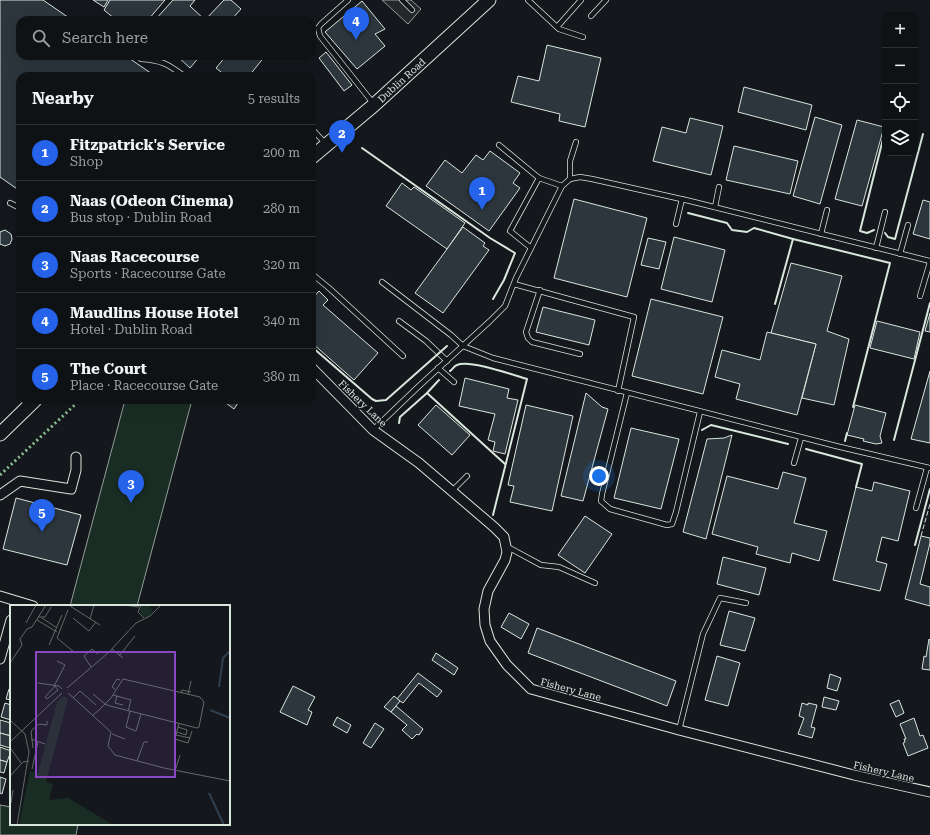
<!DOCTYPE html>
<html lang="en">
<head>
<meta charset="utf-8">
<style>
  :root { --surface:#0f1215; --page:#181b1e; --text:#f1f3f6; --muted:#9b9ea0; --line:#2f3234; --accent:#2563eb }
  body { margin:0; font-family:"Roboto Serif",serif; background:var(--page); color:var(--text) }
  .controls { position:absolute; right:12px; top:12px; display:grid; overflow:hidden; border-radius:8px; box-shadow:0 4px 16px #0002 }
  .controls button { width:36px; height:36px; display:grid; place-items:center; padding:0; border:0; border-bottom:1px solid var(--line); background:var(--surface); color:var(--text); font:20px sans-serif }
  .you { position:absolute; left:599px; top:476px; width:14px; height:14px; margin:-10px; border:3px solid #fff; border-radius:50%; background:#1a73e8; box-shadow:0 0 0 6px #1a73e833 }
  .badge { display:grid; place-items:center; width:26px; height:26px; border-radius:50%; background:var(--accent); color:#fff; font-size:13px; font-weight:700 }
  .pin { position:absolute; translate:-50% -33px; filter:drop-shadow(0 1px 2px #0008) }
  .pin::after { content:''; position:absolute; top:21px; width:14px; height:12px; background:inherit; clip-path:polygon(0 0,100% 0,50% 100%) }
  .list { margin:0; padding:0; list-style:none }
  h2 { display:flex; justify-content:space-between; align-items:center; height:52px; margin:0; padding:0 16px; font-size:17px }
  h2 small { font-size:13px; font-weight:400; color:var(--muted) }
  .list li { display:grid; grid-template-columns:26px 1fr auto; gap:12px; align-items:center; box-sizing:border-box; height:56px; padding:0 16px; border-top:1px solid var(--line) }
  .list b { display:block; font-size:15px; white-space:nowrap }
  .list p { margin:0; font-size:13px; white-space:nowrap; color:var(--muted) }
  .list em { font-size:13px; font-style:normal; color:var(--muted) }
  .icon { flex:none; width:22px; height:22px; fill:none; stroke:currentColor; stroke-width:2; stroke-linecap:round; stroke-linejoin:round }
  .map { position:relative; flex:none; width:930px; height:835px; overflow:hidden }
  .search { position:absolute; background:var(--surface); box-shadow:0 4px 16px #0002; left:16px; top:16px; width:300px; height:44px; display:flex; align-items:center; gap:10px; box-sizing:border-box; padding:0 14px; border-radius:12px; color:var(--muted); font-size:15px }
  .panel { position:absolute; background:var(--surface); box-shadow:0 4px 16px #0002; left:16px; top:72px; width:300px; height:332px; border-radius:12px }
  .map>svg:first-child { display:block }
  .green { fill:#1a2d24; stroke:#939e99 }
  .parking { fill:#24282b; stroke:#939e99 }
  .building { fill:#2c363c; stroke:#d8e6dc }
  .lines { fill:none; stroke-linecap:round; stroke-linejoin:round }
  .lane-casing { stroke:#d8e6dc; stroke-width:6 }
  .street-casing { stroke:#d8e6dc; stroke-width:11 }
  .secondary-casing { stroke:#d8e6dc; stroke-width:15 }
  .lane { stroke:#14181c; stroke-width:4.5 }
  .street { stroke:#14181c; stroke-width:9 }
  .secondary { stroke:#14181c; stroke-width:13 }
  .hedge { stroke:#8ac095; stroke-width:3; stroke-dasharray:2 3; stroke-linecap:butt }
  .fence { stroke:#d8e6dc; stroke-width:1; stroke-dasharray:5 2; stroke-linecap:butt }
  .wall { stroke:#d8e6dc; stroke-width:2 }
  .labels { text-anchor:middle; stroke-width:3; stroke-linejoin:round; paint-order:stroke }
  .street-label { font-size:10px; fill:#d8e6dc; stroke:#14181c }
  .inset-river { fill:none; stroke:#2f3f4d; stroke-width:2 }
  .inset-road { fill:none; stroke:#626a69; stroke-width:1 }
  .view { fill:#8948c3; fill-opacity:0.15; stroke:#8948c3; stroke-width:2 }
  .inset-edge { fill:none; stroke:#d8e6dc; stroke-width:2 }
</style>
</head>
<body>
<div class="map">
<svg width="930" height="835" viewBox="0 0 930 835">
  <rect width="100%" height="100%" fill="#14181c"/>
  <g class="green">
    <polygon points="125,400 192,400 137,606 70,606"/>
    <polygon points="0,805 11,807 11,824 78,824 76,835 0,835"/>
  </g>
  <polygon class="parking" points="382,0 411,0 421,9 408,24"/>
  <g class="building">
    <polygon points="0,0 43,0 72,20 20,20 20,56 126,56 155,76 20,76 20,191 0,177"/>
    <polygon points="93,0 108,0 104,7"/>
    <polygon points="110,0 165,0 148,20 116,20 104,10"/>
    <polygon points="173,0 195,0 190,6 205,20 224,0 231,0 241,9 231,20 155,20"/>
    <polygon points="362,1 385,29 375,34 385,46 357,69 325,32"/>
    <polygon points="547,45 601,58 585,127 559,121 560,114 511,102 518,76 539,81"/>
    <polygon points="326,52 352,85 344,91 319,58"/>
    <polygon points="177,56 200,56 190,68"/>
    <polygon points="226,56 265,56 249,76 226,76 216,68"/>
    <polygon points="744,87 812,105 806,130 738,112"/>
    <polygon points="815,117 842,125 820,204 793,196"/>
    <polygon points="690,118 723,126 711,175 653,161 662,127 686,133"/>
    <polygon points="857,120 884,127 862,206 835,199"/>
    <polygon points="734,146 798,161 790,194 726,180"/>
    <polygon points="490,151 520,173 513,183 520,188 489,231 426,186 445,160 462,173 476,155 483,160"/>
    <polygon points="402,183 411,190 414,187 465,223 447,249 386,206"/>
    <polygon points="574,199 647,218 627,297 554,278"/>
    <polygon points="923,200 930,202 930,239 913,234"/>
    <polygon points="463,227 485,243 483,246 489,250 443,313 415,293"/>
    <polygon points="5,230 11,234 12,239 10,244 5,246 0,244 0,232"/>
    <polygon points="674,237 725,250 712,302 661,289"/>
    <polygon points="648,238 666,242 659,269 641,265"/>
    <polygon points="791,263 842,276 827,331 849,339 834,405 802,398 816,344 771,333"/>
    <polygon points="319,291 328,300 323,305 378,353 354,380 312,343 312,299"/>
    <polygon points="651,299 723,317 703,394 632,376"/>
    <polygon points="543,307 595,320 589,345 536,332"/>
    <polygon points="930,313 930,332 925,331"/>
    <polygon points="877,321 920,332 914,359 870,348"/>
    <polygon points="767,332 816,344 797,415 736,399 740,384 715,377 722,350 760,360"/>
    <polygon points="930,371 930,443 911,439"/>
    <polygon points="465,378 509,389 507,398 518,400 505,454 493,451 495,442 488,440 495,414 459,406"/>
    <polygon points="586,393 602,407 608,409 583,501 561,496"/>
    <polygon points="222,400 240,400 234,409"/>
    <polygon points="436,405 470,435 452,455 418,425"/>
    <polygon points="526,405 573,416 552,511 510,502 514,486 508,485"/>
    <polygon points="855,405 886,413 880,436 882,443 876,444 863,441 864,439 847,435"/>
    <polygon points="631,428 679,439 661,509 614,498"/>
    <polygon points="732,435 706,539 683,532 707,439 724,438"/>
    <polygon points="783,472 806,478 794,523 827,531 819,561 792,553 790,563 756,554 758,547 712,534 727,476 778,489"/>
    <polygon points="874,482 910,491 898,541 882,537 876,561 887,564 880,591 833,580 856,487 872,491"/>
    <polygon points="16,498 81,515 67,565 3,549"/>
    <polygon points="585,516 612,534 585,573 558,555"/>
    <polygon points="921,536 930,538 930,543 920,584 930,587 930,606 905,599"/>
    <polygon points="723,557 766,568 759,595 717,584"/>
    <polygon points="729,611 755,618 745,651 720,645"/>
    <polygon points="509,613 529,624 521,639 501,627"/>
    <polygon points="537,628 676,681 667,706 528,653"/>
    <polygon points="929,639 930,640 930,670 922,669 924,656 926,657"/>
    <polygon points="436,653 458,668 454,675 432,660"/>
    <polygon points="717,656 740,663 728,706 705,700"/>
    <polygon points="418,673 442,691 437,697 419,683 403,703 397,699"/>
    <polygon points="830,674 841,678 837,691 827,688"/>
    <polygon points="293,686 315,697 308,710 312,712 307,725 280,712"/>
    <polygon points="9,689 11,689 11,700 6,699"/>
    <polygon points="394,696 400,701 391,712 384,707"/>
    <polygon points="824,697 839,701 836,710 822,707"/>
    <polygon points="899,700 904,713 896,717 890,704"/>
    <polygon points="5,703 11,705 11,720 1,717"/>
    <polygon points="802,703 808,705 808,703 817,705 811,727 815,728 812,738 798,734 804,718 799,716"/>
    <polygon points="396,706 423,729 419,735 417,734 412,739 402,730 407,725 391,712"/>
    <polygon points="337,717 351,725 347,733 333,725"/>
    <polygon points="914,718 920,736 923,735 928,748 908,756 903,743 905,742 904,739 906,739 900,724"/>
    <polygon points="0,720 11,723 11,736 0,733"/>
    <polygon points="375,723 384,729 371,748 363,743"/>
    <polygon points="0,733 11,736 10,748 0,745"/>
    <polygon points="0,747 11,751 7,762 0,760"/>
    <polygon points="0,760 7,762 4,773 0,772"/>
    <polygon points="0,777 6,779 2,794 0,793"/>
  </g>
  <g class="lines">
    <g class="lane-casing">
      <g id="lane">
        <polyline points="348,0 321,24 318,28 320,36 373,103"/>
        <polyline points="402,0 412,10"/>
        <polyline points="528,0 559,29 583,37"/>
        <polyline points="591,16 606,0"/>
        <polyline points="557,27 581,0"/>
        <path d="M141 59C161 60 168 64 184 76"/>
        <polyline points="312,129 325,143"/>
        <polyline points="499,145 539,178"/>
        <polyline points="570,179 570,161 576,142"/>
        <polyline points="10,203 20,208"/>
        <polyline points="715,207 719,187"/>
        <polyline points="676,224 682,199"/>
        <polyline points="821,234 827,210"/>
        <polyline points="531,248 510,231 539,178 562,186"/>
        <polyline points="876,248 885,212"/>
        <polyline points="900,254 908,225"/>
        <polyline points="312,274 329,288 403,356"/>
        <polyline points="382,282 451,335 463,346 493,358 836,446 930,468"/>
        <polyline points="514,284 634,317 618,391"/>
        <polyline points="540,290 526,332 528,338 532,342 580,354"/>
        <polyline points="920,296 930,262"/>
        <polyline points="399,321 426,341 447,361"/>
        <polyline points="438,368 454,382"/>
        <polyline points="627,393 602,494 601,501 610,509 667,525 672,524 676,512 700,412"/>
        <polyline points="373,430 419,386 490,321 505,306 516,278 562,186 570,179 580,177 592,179 690,201 930,261"/>
        <polyline points="794,463 801,438"/>
        <polyline points="452,491 467,476"/>
        <polyline points="916,508 927,468"/>
        <polyline points="506,546 541,565 559,567 595,583"/>
        <polyline points="679,730 703,634 720,598 746,603"/>
      </g>
    </g>
    <g class="street-casing">
      <g id="street">
        <polyline points="312,368 373,430 419,463 494,527 504,537 507,552 505,560 488,591 484,609 485,625 490,641 507,665 531,689 679,730 854,775 930,792"/>
        <polyline points="0,495 20,481 71,489 76,470 76,457"/>
        <polyline points="0,596 33,606"/>
        <polyline points="0,659 11,620"/>
      </g>
    </g>
    <g class="secondary-casing">
      <g id="secondary">
        <path id="s1" d="M312 157 374 105 489 0"/>
        <polyline points="0,434 35,400"/>
      </g>
    </g>
    <use href="#lane" class="lane"/>
    <use href="#street" class="street"/>
    <use href="#secondary" class="secondary"/>
    <polyline class="hedge" points="0,475 80,400"/>
    <polyline class="fence" points="921,536 930,504"/>
    <g class="wall">
      <polyline points="362,148 490,238 515,253 504,280 493,299"/>
      <polyline points="688,213 727,223 732,230 747,232 754,228 793,239"/>
      <polyline points="874,230 867,233 860,231 884,135"/>
      <polyline points="885,233 888,237 895,239 923,134"/>
      <polyline points="775,304 793,239 890,263 853,407"/>
      <polyline points="312,347 372,399 376,401 386,400 447,346"/>
      <path d="M450 371C452 370 454 366 457 365 469 359 513 375 527 379L493 515"/>
      <polyline points="439,380 427,393 505,464"/>
      <polyline points="399,423 400,417 427,393"/>
      <polyline points="702,430 711,425 788,444"/>
      <polyline points="894,440 930,303"/>
      <polyline points="845,441 847,433"/>
      <polyline points="806,449 862,464 856,487"/>
      <polyline points="915,545 930,489"/>
    </g>
  </g>
  <g class="labels">
    <g class="street-label">
      <text dy="4" stroke="none"><textPath href="#s1" startOffset="118">Dublin Road</textPath></text>
      <text transform="translate(363 403) rotate(44)" y="4">Fishery Lane</text>
      <text transform="translate(571 689) rotate(15)" y="4">Fishery Lane</text>
      <text transform="translate(884 771) rotate(13)" y="4">Fishery Lane</text>
    </g>
  </g>
  <g transform="translate(10 605)">
    <rect width="220" height="220" fill="#14181c"/>
    <path d="M130 6a6 6 0 1 1 12 0a6 6 0 1 1-12 0ZM54 91 58 94 36 177 43 179 39 195 58 193 103 220H9L20 166 28 168 47 97Z" fill="#1a2d24"/>
    <path class="inset-river" d="M209 82 213 53 220 46M200 105 220 113M199 188 214 220"/>
    <path class="inset-road" d="M114 0 129 2M131 0 128 7 134 13M60 1 90 20M58 5 47 33 64 47M28 12H35L41 2M32 13 47 23M63 13 79 26 86 17M80 14 84 0M27 15 47 27M16 18 26 0M39 40 52 10M102 44 113 53M109 51 125 31M0 58 12 40 10 34 17 24 22 22 36 0M81 62 74 51 82 44 88 49M28 78 49 81 52 84M44 81 55 60 47 56M45 81 35 92 37 94 48 85 45 81M57 83 98 48 126 18 140 11 151 0M105 84 102 82 107 74 110 75M58 88 101 127 98 141 105 150 154 163 220 176M171 88 172 85 181 87M178 89 181 76M103 90 121 95 118 106M107 91 105 98 113 100M63 93 70 86 86 100M120 106 116 122 126 126 131 109M82 111 89 105 101 93 113 74 190 92 194 97 189 122 187 123 100 101 95 99 83 89M0 115 15 129 19 147 7 220M169 118 165 134 178 138 182 126M167 127 176 130 177 125 168 122M102 129 115 134M166 130 180 133M21 134 35 139M0 137 52 88M23 143 21 126 29 119 37 120V116M1 144 11 158M127 156 134 137H138M22 164 28 137M165 166 170 150M0 171 13 157 19 156M1 198 3 185"/>
    <path class="view" d="M26 47H165V172H26Z"/>
    <rect width="220" height="220" class="inset-edge"/>
  </g>
</svg>
<div class="controls">
<button>+</button>
<button>−</button>
<button><svg class="icon" aria-label="locate" viewBox="0 0 24 24"><circle cx="12" cy="12" r="6"/><path d="M12 2v4M12 18v4M2 12h4M18 12h4"/></svg></button>
<button><svg class="icon" aria-label="layers" viewBox="0 0 24 24"><path d="M12 4l9 5-9 5-9-5zM3 14l9 5 9-5"/></svg></button>
</div>
<div class="you"></div>
<div class="pin badge" style="left:482px;top:210px">1</div>
<div class="pin badge" style="left:342px;top:153px">2</div>
<div class="pin badge" style="left:131px;top:503px">3</div>
<div class="pin badge" style="left:356px;top:40px">4</div>
<div class="pin badge" style="left:42px;top:532px">5</div>
<div class="search"><svg class="icon" aria-label="search" viewBox="0 0 24 24"><circle cx="10" cy="10" r="6"/><path d="M15 15l6 6"/></svg>Search here</div>
<section class="panel">
<h2>Nearby<small>5 results</small></h2>
<ul class="list">
<li><span class="badge">1</span><div><b>Fitzpatrick's Service</b><p>Shop</p></div><em>200 m</em></li>
<li><span class="badge">2</span><div><b>Naas (Odeon Cinema)</b><p>Bus stop · Dublin Road</p></div><em>280 m</em></li>
<li><span class="badge">3</span><div><b>Naas Racecourse</b><p>Sports · Racecourse Gate</p></div><em>320 m</em></li>
<li><span class="badge">4</span><div><b>Maudlins House Hotel</b><p>Hotel · Dublin Road</p></div><em>340 m</em></li>
<li><span class="badge">5</span><div><b>The Court</b><p>Place · Racecourse Gate</p></div><em>380 m</em></li>
</ul>
</section>
</div>
</body>
</html>
